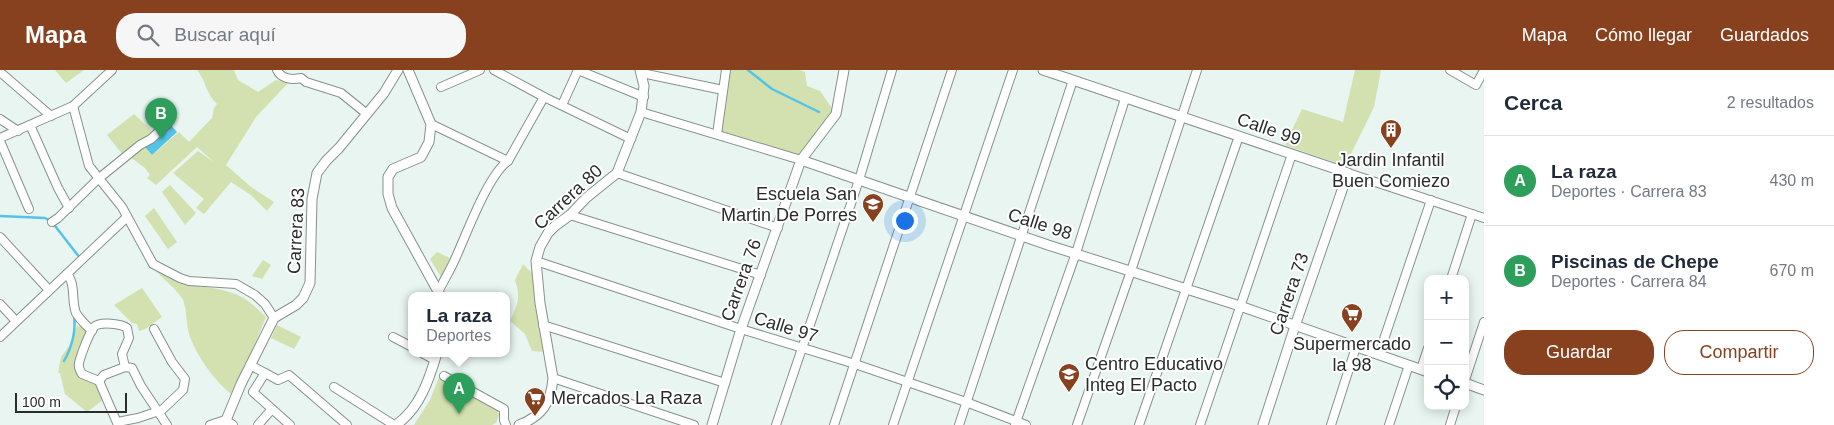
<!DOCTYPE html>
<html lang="es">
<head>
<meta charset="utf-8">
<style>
  :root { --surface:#fff; --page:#f6f6f7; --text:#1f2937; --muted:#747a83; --line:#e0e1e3; --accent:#88411e }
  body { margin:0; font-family:Arial,sans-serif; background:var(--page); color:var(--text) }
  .controls { position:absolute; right:15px; bottom:15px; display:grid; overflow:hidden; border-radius:10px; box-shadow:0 2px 12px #0003 }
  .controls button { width:45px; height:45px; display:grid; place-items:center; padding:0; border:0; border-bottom:1px solid var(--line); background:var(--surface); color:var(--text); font:25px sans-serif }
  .scale { position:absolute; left:15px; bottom:12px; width:112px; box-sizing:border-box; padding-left:5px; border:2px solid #282d2b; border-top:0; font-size:14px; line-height:18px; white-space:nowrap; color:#282d2b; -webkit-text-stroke:4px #fff; paint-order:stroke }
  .you { position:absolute; left:904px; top:150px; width:18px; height:18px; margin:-12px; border:4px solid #fff; border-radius:50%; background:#1a73e8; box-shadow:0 0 0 8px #1a73e833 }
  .badge { display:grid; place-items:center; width:32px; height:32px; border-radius:50%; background:var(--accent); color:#fff; font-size:16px; font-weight:700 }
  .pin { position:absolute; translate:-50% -41px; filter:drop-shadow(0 1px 2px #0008) }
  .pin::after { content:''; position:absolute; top:26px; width:18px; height:15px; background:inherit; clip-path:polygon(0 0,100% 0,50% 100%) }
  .popup { position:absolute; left:408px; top:222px; width:102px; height:65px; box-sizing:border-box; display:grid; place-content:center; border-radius:10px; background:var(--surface); filter:drop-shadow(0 1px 4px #0005); font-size:16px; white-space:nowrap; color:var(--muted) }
  .popup b { font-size:19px; color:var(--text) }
  .popup::after { content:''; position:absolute; left:50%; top:100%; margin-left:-10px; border:10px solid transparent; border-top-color:var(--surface) }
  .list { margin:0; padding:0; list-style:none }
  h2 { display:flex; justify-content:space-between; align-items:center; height:65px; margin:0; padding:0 20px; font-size:21px }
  h2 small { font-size:16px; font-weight:400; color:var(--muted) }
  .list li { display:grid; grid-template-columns:32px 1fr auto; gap:15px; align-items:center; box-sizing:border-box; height:90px; padding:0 20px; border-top:1px solid var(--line) }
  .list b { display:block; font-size:19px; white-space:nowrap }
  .list p { margin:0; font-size:16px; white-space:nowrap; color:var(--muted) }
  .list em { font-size:16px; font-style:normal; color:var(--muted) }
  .actions { display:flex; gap:10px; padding:15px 20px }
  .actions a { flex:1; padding:11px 0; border:1px solid var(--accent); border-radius:20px; text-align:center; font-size:18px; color:var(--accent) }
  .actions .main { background:var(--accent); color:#fff }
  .icon { flex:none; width:28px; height:28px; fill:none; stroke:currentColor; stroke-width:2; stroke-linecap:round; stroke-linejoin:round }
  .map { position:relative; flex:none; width:1484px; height:355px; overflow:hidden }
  header { display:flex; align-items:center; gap:30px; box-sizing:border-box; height:70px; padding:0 25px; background:var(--accent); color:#fff }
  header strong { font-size:24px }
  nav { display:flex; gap:28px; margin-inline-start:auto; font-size:18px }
  .search { width:350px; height:45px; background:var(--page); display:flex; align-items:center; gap:12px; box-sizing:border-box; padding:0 18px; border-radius:20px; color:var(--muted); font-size:19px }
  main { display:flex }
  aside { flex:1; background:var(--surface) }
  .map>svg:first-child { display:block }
  .green { fill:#d2e1af }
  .water { fill:#55c3e7 }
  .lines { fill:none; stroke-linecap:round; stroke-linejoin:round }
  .stream { stroke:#55c3e7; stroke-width:2.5 }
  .minor-casing { stroke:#86928e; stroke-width:10 }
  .tertiary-casing { stroke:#86928e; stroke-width:11 }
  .minor { stroke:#fff; stroke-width:8 }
  .tertiary { stroke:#fff; stroke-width:9 }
  .labels { text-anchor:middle; stroke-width:4; stroke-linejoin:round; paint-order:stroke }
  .street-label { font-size:18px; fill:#282d2b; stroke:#fff }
  .poi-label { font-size:18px; fill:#282d2b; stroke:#fff }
</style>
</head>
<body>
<header>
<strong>Mapa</strong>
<div class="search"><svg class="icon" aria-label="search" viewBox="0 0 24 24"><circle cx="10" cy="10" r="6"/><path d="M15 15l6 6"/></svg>Buscar aquí</div>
<nav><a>Mapa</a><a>Cómo llegar</a><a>Guardados</a></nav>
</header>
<main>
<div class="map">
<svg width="1484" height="355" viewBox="0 0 1484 355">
  <rect width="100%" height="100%" fill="#e8f5f0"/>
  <g class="green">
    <polygon points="55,0 84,0 66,13"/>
    <path d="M197 0H234L238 10 258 22 276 10 288 13 256 47 226 95 251 117 274 132 267 141 251 125 231 112 204 144 196 138 204 129 173 103 198 81 215 93 197 77 156 115 147 108 150 105 145 98 130 87 144 76 152 85 179 62 189 72 212 48 214 38 217 34C206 24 206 11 197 0Z"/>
    <polygon points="726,0 799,0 805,2 807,16 820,21 836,44 801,90 717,64"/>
    <polygon points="1355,0 1381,0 1374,37 1345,96 1285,75 1302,39 1343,52"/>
    <polygon points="134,44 153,62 123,85 107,65"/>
    <polygon points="170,115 196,143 185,155 162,122"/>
    <polygon points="154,138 177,172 168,179 145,146"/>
    <polygon points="437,182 450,188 441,207 430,189"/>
    <polygon points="263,190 271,195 262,209 252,206"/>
    <path d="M523 194 532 203 545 282 532 281 525 264 510 251C518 234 521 228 515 210Z"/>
    <path d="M154 199C166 206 179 212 193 215 228 221 240 220 266 247L247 293 231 324C214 310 196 285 189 264 186 253 187 240 183 230 179 221 161 207 154 199Z"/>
    <polygon points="142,218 162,247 145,259 139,261 137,254 132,253 114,235"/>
    <polygon points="277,255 301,267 294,279 271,268"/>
    <polygon points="77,256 83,257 88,262 78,292 77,304 80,308 94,312 104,329 87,342 65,324 60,303 58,303 61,287 69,276"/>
    <polygon points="439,307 497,339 499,345 496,353 492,355 414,355 430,330"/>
  </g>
  <polygon class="water" points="170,54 177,62 152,85 144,76"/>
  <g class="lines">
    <g class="stream">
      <polyline points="748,0 772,19 819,42"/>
      <polyline points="0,146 45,148 52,152 80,188"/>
      <path d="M64 291C72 277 76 260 74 244"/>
    </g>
    <g class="minor-casing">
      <g id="minor">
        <path d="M277 0C281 9 292 10 301 8L306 12 341 23 367 44"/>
        <polyline points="494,0 544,27 631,69"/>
        <polyline points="578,0 644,27"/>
        <polyline points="1450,0 1476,15 1484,0"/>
        <polyline points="0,2 51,46"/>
        <polyline points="642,3 723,20"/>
        <polyline points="441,17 480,0"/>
        <polyline points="562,35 578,0"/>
        <polyline points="73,36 89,96 122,137 153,194 180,208 189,211 236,214 255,225 265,234 274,248"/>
        <polyline points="641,42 801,90"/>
        <polyline points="0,49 18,61"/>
        <polyline points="431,54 508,91"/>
        <polyline points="30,55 58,118 69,138"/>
        <polyline points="717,64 726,0"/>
        <polyline points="0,68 73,36 112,0"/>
        <polyline points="0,71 29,139"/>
        <polyline points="617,103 778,158"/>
        <polyline points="1348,103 1484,148"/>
        <polyline points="570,145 761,205"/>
        <polyline points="52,152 58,148 98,109 140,75 151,69 168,53"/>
        <polyline points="0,167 49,220"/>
        <polyline points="536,191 741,259 855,294 966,332 1026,355"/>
        <path d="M67 204C76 214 71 230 76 243 80 250 86 255 92 261"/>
        <polyline points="1451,209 1472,144"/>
        <path d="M438 222C444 210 451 199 456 187 467 163 488 105 508 91L544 27"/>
        <polyline points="0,234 16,251"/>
        <polyline points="543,255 725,313"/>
        <polyline points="0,267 127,147"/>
        <polyline points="393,267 412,277"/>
        <polyline points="422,283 435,290"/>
        <polyline points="1379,284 1431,130"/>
        <polyline points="250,295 278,310 289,305 347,355"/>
        <polyline points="1421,299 1428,278"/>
        <polyline points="265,303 253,322 290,355"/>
        <polyline points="444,306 504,339 504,350 506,355"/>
        <polyline points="553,308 694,355"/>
        <polyline points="1465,310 1484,252"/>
        <polyline points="99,311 104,305 125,297"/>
        <polyline points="334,317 394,355"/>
        <polyline points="118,352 138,348 162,340 183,320 185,309 172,292 154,259"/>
        <path d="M118 355 99 311 82 304C80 301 78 298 79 293 81 285 89 263 94 257 100 251 122 254 127 258L129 268 122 284 125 297 132 298 141 316 167 355"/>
        <polyline points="210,355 225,350 233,355"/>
        <polyline points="258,355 272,339"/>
        <polyline points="776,355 859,110 892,0"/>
        <polyline points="834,355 952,0"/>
        <polyline points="893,355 1013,0"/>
        <polyline points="959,355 1073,10"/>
        <polyline points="1015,355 1076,183 1125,29"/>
        <polyline points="1077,355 1131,201 1197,0"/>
        <polyline points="1139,355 1239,66"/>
        <polyline points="1200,355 1292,84"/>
        <polyline points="1331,355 1356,277"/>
        <polyline points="1389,355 1409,295"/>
        <polyline points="1450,355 1456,336"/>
      </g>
    </g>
    <g class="tertiary-casing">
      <g id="tertiary">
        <polyline points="408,0 431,54 429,72 421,87 393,99 388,107 388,124 392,138 440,225"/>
        <polyline points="1043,0 1348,103 1295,256 1263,355"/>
        <polyline points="801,90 1048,175 1240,236 1428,302"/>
        <polyline points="1465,313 1484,320"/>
        <polyline points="224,355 241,314 274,248 296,235 303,228 310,213 312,129 317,103 326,91 339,78 384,23 398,0"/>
        <path d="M396 355C420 338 429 310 437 283"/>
        <path d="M519 355C542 346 551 333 553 308L540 233 536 191 540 177 548 163 555 156 570 145 586 128 617 103 641 42 644 16 640 0"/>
        <polyline points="712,355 741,259 801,90 836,44 844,0"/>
      </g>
    </g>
    <use href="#minor" class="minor"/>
    <use href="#tertiary" class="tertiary"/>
  </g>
  <defs>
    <g id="building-pin" transform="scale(1.125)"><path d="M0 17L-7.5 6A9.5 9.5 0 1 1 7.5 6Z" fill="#88411e" stroke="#fff"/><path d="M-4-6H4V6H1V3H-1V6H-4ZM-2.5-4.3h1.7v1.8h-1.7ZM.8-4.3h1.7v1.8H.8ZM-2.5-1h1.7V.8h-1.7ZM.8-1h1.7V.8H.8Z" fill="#fff"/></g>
    <g id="school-pin" transform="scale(1.125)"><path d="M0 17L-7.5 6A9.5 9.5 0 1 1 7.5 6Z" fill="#88411e" stroke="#fff"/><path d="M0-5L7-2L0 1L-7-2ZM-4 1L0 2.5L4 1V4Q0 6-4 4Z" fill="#fff"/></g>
    <g id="supermarket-pin" transform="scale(1.125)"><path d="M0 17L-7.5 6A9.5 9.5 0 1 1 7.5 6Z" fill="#88411e" stroke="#fff"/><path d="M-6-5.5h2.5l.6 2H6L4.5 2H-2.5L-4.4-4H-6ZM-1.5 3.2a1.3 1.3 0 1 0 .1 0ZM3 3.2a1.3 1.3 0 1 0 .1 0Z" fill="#fff"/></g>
  </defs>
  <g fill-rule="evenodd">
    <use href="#building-pin" x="1391" y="60"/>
    <use href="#school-pin" x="873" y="134"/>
    <use href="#supermarket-pin" x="1352" y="244"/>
    <use href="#school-pin" x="1069" y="304"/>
    <use href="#supermarket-pin" x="535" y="328"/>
  </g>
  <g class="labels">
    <g class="street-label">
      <text transform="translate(1269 59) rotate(19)" y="6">Calle 99</text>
      <text transform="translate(568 127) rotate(-43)" y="6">Carrera 80</text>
      <text transform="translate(1040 154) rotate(18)" y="6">Calle 98</text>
      <text transform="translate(296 161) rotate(-87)" y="6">Carrera 83</text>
      <text transform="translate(741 210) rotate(-70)" y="6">Carrera 76</text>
      <text transform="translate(1289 224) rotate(-71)" y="6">Carrera 73</text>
      <text transform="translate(786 257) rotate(17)" y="6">Calle 97</text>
    </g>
    <g class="poi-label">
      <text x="1391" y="96">Jardin Infantil<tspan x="1391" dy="21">Buen Comiezo</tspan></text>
      <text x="857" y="130" text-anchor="end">Escuela San<tspan x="857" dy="21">Martin De Porres</tspan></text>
      <text x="1352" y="280">Supermercado<tspan x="1352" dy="21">la 98</tspan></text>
      <text x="1085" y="300" text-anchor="start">Centro Educativo<tspan x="1085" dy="21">Integ El Pacto</tspan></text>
      <text x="551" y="334" text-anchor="start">Mercados La Raza</text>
    </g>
  </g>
</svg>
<div class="controls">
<button>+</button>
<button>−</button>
<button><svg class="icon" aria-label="locate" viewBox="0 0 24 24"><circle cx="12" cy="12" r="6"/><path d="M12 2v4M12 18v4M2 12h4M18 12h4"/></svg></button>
</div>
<div class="scale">100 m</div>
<div class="you"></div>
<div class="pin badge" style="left:459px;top:344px;background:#2e9e5b">A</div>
<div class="popup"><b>La raza</b>Deportes</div>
<div class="pin badge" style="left:161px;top:69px;background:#2e9e5b">B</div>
</div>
<aside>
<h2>Cerca<small>2 resultados</small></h2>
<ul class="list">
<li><span class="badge" style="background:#2e9e5b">A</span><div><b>La raza</b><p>Deportes · Carrera 83</p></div><em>430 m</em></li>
<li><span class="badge" style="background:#2e9e5b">B</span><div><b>Piscinas de Chepe</b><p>Deportes · Carrera 84</p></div><em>670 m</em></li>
</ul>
<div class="actions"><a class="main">Guardar</a><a>Compartir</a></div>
</aside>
</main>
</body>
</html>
